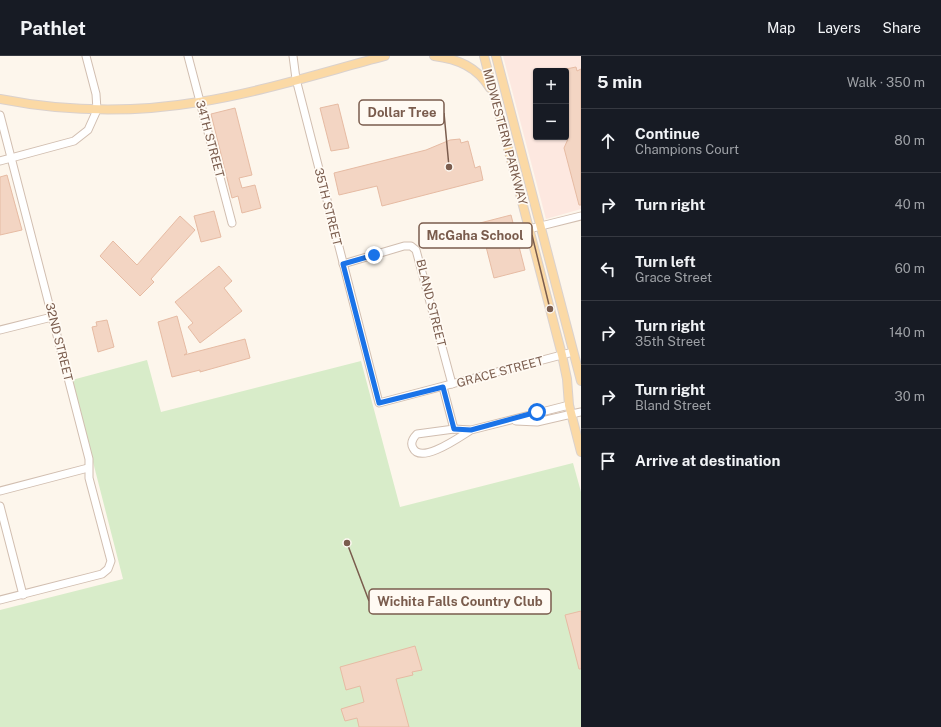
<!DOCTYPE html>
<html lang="en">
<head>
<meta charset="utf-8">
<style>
  :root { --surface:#171b24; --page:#242831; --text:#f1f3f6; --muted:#9ea1a6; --line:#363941 }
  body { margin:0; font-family:"Public Sans",sans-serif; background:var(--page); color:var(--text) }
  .controls { position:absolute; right:12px; top:12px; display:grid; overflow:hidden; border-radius:4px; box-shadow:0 1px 3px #0004 }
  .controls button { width:36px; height:36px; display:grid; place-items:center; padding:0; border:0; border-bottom:1px solid var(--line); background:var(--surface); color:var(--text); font:20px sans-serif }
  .stop { position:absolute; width:12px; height:12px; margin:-9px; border:3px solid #1a73e8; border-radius:50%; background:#fff }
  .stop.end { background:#1a73e8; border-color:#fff; box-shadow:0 1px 4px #0008 }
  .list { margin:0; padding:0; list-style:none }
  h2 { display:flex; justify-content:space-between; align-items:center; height:52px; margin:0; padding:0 16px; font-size:17px }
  h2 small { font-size:13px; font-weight:400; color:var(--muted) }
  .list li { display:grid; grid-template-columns:26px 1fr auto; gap:12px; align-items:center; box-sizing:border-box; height:64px; padding:0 16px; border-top:1px solid var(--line) }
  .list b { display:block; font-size:15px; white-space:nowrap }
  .list p { margin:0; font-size:13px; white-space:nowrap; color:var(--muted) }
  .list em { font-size:13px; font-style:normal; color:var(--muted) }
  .icon { flex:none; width:22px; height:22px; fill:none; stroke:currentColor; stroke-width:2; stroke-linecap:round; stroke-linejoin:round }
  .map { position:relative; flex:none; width:581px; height:671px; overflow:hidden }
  header { display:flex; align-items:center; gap:24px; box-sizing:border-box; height:56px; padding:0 20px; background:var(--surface); border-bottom:1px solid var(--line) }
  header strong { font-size:19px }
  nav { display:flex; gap:22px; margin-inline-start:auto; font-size:14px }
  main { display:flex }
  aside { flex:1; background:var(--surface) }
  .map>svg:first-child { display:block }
  .commercial { fill:#fde8e0; fill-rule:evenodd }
  .green { fill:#d8ecc9 }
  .building { fill:#f3d5c3; stroke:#e6bba3 }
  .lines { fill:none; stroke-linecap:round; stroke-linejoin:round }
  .minor-casing { stroke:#d1beb0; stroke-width:9 }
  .major-casing { stroke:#dad1cd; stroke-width:10 }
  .minor { stroke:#fff; stroke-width:7 }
  .major { stroke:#fbd9a5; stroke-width:8 }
  .route { stroke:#1a73e8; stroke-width:5 }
  .labels { text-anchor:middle; stroke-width:3.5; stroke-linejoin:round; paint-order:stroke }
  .street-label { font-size:12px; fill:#7a5c4d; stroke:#fffaf3 }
  .leader { fill:none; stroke:#7a5c4d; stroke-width:1.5 }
  .callout-dot { fill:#7a5c4d; stroke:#fffaf3; stroke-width:1.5 }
  .callout { fill:#fffaf3; stroke:#7a5c4d; stroke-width:1.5 }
  .callout-label { font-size:13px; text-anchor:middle; font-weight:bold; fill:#7a5c4d }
</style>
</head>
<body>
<header>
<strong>Pathlet</strong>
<nav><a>Map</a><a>Layers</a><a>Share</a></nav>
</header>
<main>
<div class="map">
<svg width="581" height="671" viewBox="0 0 581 671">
  <rect width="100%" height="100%" fill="#fdf6ec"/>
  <path class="commercial" d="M503 0H581V153L546 163ZM536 15H566V81H536Z"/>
  <polygon class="green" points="147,304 161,356 361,305 400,451 573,407 581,436 581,671 0,671 0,554 123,523 72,324"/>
  <g class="building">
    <polygon points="576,11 577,15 581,13 581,149 579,149 564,92 568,83 566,74 566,13"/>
    <polygon points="338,48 349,92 331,95 320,52"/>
    <polygon points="235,52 252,119 239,122 242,132 255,129 261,152 242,157 238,140 232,142 211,58"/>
    <polygon points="460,83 461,87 468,85 475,112 480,110 483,124 382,150 377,130 339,139 334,117 426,94 450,84"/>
    <polygon points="7,119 22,174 0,179 0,121"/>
    <polygon points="214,155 221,181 201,186 194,160"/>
    <polygon points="511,159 525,214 494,222 480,167"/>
    <polygon points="180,160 195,174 151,223 154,226 140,240 100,200 113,185 137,209"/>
    <polygon points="219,210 232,225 224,232 242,255 200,287 188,271 193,267 175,246"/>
    <polygon points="177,260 187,297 184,299 245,283 250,302 200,316 200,314 172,321 158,266"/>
    <polygon points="107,264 114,291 98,296 92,271 97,270 96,266"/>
    <polygon points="581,555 581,613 579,613 565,559"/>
    <polygon points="415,590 422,614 412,616 413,619 396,623 409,671 359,671 357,662 345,665 341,653 364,646 360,630 346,634 340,611"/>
  </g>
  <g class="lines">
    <g class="minor-casing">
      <g id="minor">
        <polyline points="188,0 232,167"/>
        <polyline points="293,0 296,23 379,347 573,296"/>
        <polyline points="0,59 89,403 89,422 111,505 108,513 102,518 0,544"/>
        <polyline points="0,105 74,85 88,74 97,54 96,38 86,0"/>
        <polyline points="529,173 581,160"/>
        <polyline points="343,208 404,190 411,190 416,194 452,328"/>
        <polyline points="0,274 52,261"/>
        <polyline points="443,331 454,373"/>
        <polyline points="516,365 537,366 581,356"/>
        <path d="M471 374C461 380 421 409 413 392 410 387 413 382 417 378L454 373 471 374 569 349"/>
        <polyline points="0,435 88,412"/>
        <polyline points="0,450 23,539"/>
      </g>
    </g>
    <g class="major-casing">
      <g id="major">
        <path d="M434 0C458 3 477 11 490 32"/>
        <polyline points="484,0 562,299 567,323 569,349 581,396"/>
        <polyline points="496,0 581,325"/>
        <path d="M0 43C66 56 133 57 199 46 262 36 324 16 385 0"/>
      </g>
    </g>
    <use href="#minor" class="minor"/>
    <use href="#major" class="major"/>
  </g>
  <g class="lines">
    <polyline class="route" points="374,199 343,208 379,347 443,331 454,373 471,374 537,356"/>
  </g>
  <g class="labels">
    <g class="street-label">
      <text transform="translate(505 81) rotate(75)" y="4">MIDWESTERN PARKWAY</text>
      <text transform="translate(210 83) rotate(75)" y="4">34TH STREET</text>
      <text transform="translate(328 151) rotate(76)" y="4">35TH STREET</text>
      <text transform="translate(431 247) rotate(76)" y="4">BLAND STREET</text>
      <text transform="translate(59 286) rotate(76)" y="4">32ND STREET</text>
      <text transform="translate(500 316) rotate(-15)" y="4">GRACE STREET</text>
    </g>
  </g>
  <path class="leader" d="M449 111L444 57M550 253L532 179M347 487L369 545"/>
  <g class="callout-dot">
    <circle cx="449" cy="111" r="4"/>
    <circle cx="550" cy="253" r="4"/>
    <circle cx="347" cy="487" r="4"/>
  </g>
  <g class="callout">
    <rect x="359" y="44" width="85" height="25" rx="4"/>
    <rect x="419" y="167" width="113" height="25" rx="4"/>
    <rect x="369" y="533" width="182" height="25" rx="4"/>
  </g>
  <g class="callout-label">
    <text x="402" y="61">Dollar Tree</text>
    <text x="475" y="184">McGaha School</text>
    <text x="460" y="550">Wichita Falls Country Club</text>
  </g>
</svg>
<div class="controls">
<button>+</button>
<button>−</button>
</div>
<div class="stop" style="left:537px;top:356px"></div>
<div class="stop end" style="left:374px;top:199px"></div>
</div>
<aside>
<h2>5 min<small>Walk · 350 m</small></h2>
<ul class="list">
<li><svg class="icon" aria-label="ahead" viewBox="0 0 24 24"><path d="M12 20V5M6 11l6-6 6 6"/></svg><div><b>Continue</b><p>Champions Court</p></div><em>80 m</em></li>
<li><svg class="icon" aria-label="right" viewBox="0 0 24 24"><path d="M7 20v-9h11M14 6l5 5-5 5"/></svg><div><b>Turn right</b></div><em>40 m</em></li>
<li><svg class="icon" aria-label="left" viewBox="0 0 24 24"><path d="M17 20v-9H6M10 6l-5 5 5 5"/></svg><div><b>Turn left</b><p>Grace Street</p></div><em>60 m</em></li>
<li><svg class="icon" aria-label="right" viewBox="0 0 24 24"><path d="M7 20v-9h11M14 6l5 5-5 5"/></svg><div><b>Turn right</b><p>35th Street</p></div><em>140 m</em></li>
<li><svg class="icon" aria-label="right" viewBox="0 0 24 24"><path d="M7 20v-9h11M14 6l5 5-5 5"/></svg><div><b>Turn right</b><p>Bland Street</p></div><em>30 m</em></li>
<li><svg class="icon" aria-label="arrive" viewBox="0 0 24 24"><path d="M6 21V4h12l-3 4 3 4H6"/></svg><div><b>Arrive at destination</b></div></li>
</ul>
</aside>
</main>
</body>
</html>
